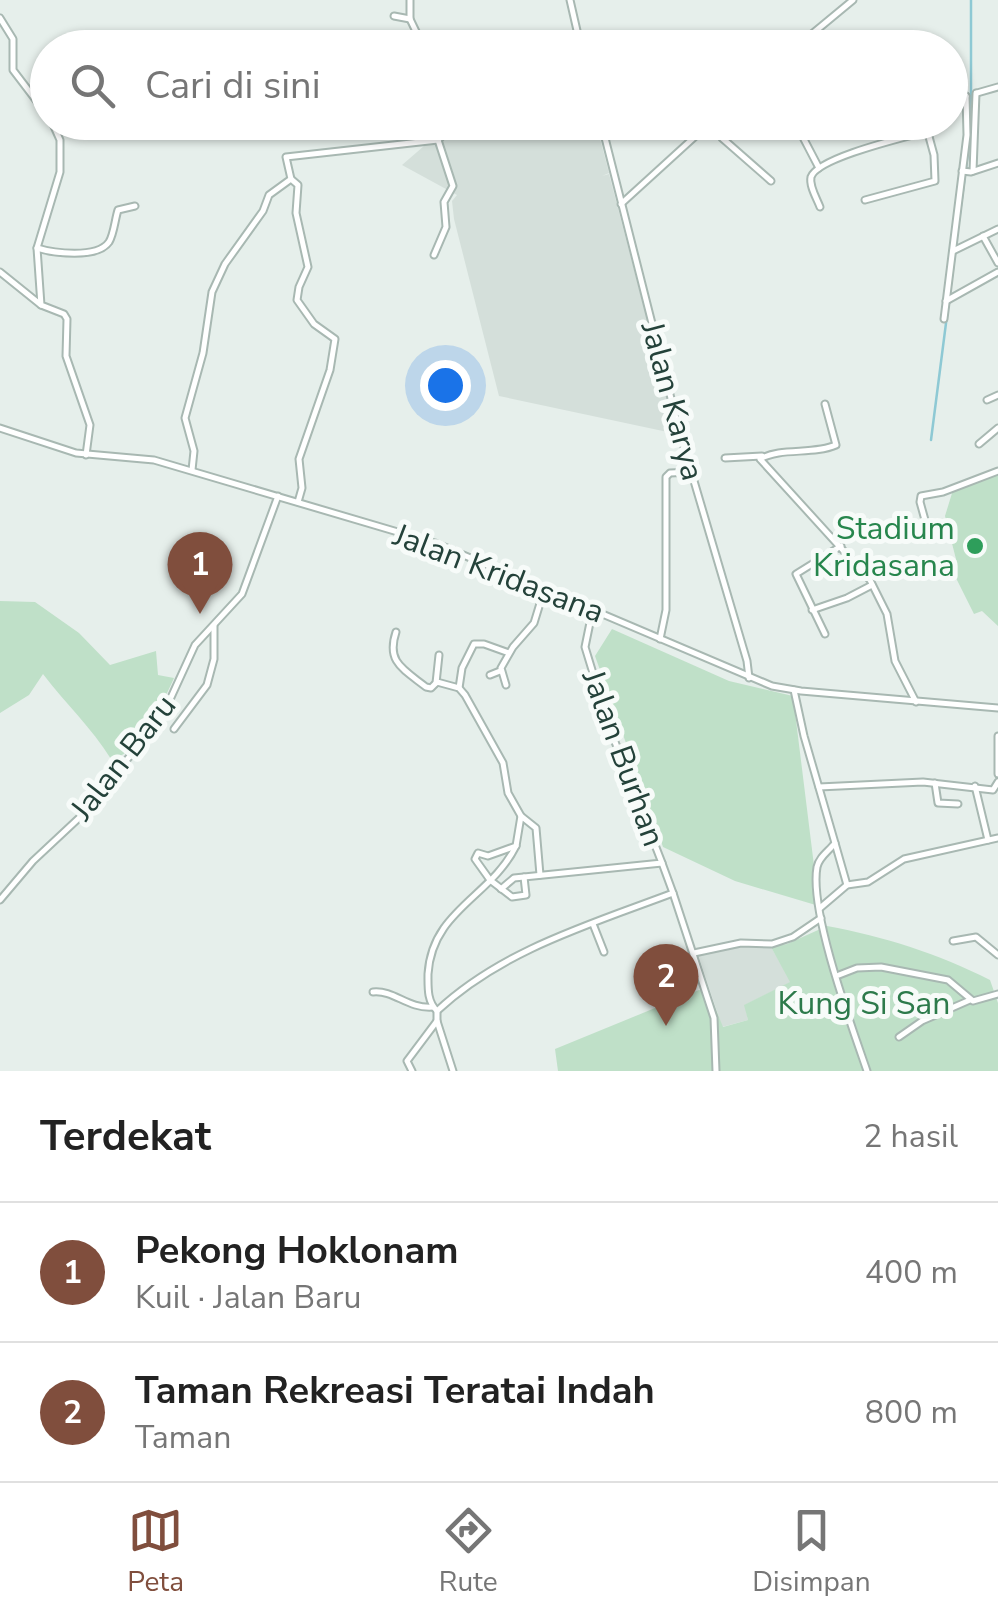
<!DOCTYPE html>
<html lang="id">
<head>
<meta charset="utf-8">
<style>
  :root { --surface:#fff; --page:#f2f2f2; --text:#222; --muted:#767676; --line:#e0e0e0; --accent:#804e3d }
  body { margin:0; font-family:"Nunito Sans",sans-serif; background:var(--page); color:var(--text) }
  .you { position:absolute; left:445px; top:385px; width:35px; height:35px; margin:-25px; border:8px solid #fff; border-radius:50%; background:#1a73e8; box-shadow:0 0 0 15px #1a73e833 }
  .badge { display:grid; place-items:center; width:65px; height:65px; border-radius:50%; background:var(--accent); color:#fff; font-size:32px; font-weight:700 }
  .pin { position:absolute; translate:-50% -82px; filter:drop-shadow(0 2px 5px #0008) }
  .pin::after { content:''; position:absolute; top:52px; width:35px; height:30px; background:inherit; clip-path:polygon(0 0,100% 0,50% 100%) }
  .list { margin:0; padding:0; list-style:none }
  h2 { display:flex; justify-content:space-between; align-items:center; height:130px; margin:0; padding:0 40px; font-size:42px }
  h2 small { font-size:32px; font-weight:400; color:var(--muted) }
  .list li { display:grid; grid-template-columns:65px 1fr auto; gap:30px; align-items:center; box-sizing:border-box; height:140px; padding:0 40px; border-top:2px solid var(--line) }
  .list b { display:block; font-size:38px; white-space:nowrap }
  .list p { margin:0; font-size:32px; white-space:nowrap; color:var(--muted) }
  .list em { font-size:32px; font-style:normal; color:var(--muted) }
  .icon { flex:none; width:55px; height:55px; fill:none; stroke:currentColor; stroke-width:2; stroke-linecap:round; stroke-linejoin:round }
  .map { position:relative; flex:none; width:998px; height:1071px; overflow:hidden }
  .search { position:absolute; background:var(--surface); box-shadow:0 2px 8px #0004; left:30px; right:30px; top:30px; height:110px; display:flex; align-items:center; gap:25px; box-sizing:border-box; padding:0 35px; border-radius:55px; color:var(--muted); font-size:38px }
  .sheet { height:410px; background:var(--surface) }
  nav { display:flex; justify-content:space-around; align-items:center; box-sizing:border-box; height:140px; border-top:2px solid var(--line); background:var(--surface); font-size:28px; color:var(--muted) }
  nav a { display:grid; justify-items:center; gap:5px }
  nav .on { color:var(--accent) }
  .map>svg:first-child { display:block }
  .built { fill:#d4dfda }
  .green { fill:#bfe0c8 }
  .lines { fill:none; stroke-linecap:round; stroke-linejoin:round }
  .stream { stroke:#8ec9d4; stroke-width:2.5 }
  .minor-casing { stroke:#a8b8b2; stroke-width:9 }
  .minor { stroke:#fff; stroke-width:5 }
  .leisure-dot { fill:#2e9e5b; stroke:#f7fbf9; stroke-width:4 }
  .labels { text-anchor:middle; stroke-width:10; stroke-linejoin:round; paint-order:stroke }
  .street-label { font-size:32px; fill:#24423a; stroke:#f7fbf9 }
  .leisure-label { font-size:32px; fill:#27864d; stroke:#f7fbf9; text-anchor:end }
  .park-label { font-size:32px; fill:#2d7a4b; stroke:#f7fbf9 }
</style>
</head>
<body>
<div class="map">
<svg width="998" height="1071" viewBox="0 0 998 1071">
  <rect width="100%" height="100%" fill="#e6efeb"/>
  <g class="built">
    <polygon points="483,123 596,123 609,173 602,176 609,174 677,434 499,396 454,219 452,201 457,195 402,165 424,146 462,128"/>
    <polygon points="743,943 771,947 791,982 745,1005 748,1020 722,1027 698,954"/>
  </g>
  <g class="green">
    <polygon points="998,473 998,626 982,611 974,614 951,568 957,563 945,516 953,490"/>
    <path d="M0 601 35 602 79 633 110 665 156 651 158 675 174 678C162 704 140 754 111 759 92 728 65 703 43 674L29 695 0 713Z"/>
    <polygon points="612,629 729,681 793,696 819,906 735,881 663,847 595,656"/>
    <path d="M827 926C885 937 937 953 990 980L998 1003V1071H558L555 1049 699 990 709 992 723 1027 748 1020 744 1005 790 982 771 947 787 944Z"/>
  </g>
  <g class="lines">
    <g class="stream">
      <polyline points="957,235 971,130 971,0"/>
      <polyline points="931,440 955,253"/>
    </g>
    <g class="minor-casing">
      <g id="minor">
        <polyline points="410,0 410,19 422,44"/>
        <polyline points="570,0 581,48"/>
        <polyline points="394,16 410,19"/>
        <polyline points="0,18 13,39 13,70 48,116"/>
        <polyline points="795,48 853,0"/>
        <polyline points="977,93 998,87"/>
        <polyline points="950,98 966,96"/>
        <polyline points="52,122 60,140 60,172 37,248 41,305 64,314 67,319 66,356 90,425 86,455"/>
        <polyline points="601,122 679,430 747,661 749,678"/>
        <polyline points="712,122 722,138 771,181"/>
        <polyline points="795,122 819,168"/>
        <polyline points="962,171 971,172 998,163"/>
        <polyline points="973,171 976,93"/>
        <polyline points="291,179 298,185 296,213 308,267 299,287 297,300 314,324 335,339 330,370 299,459 302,488 298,502"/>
        <polyline points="865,200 935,181 934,155 925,122"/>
        <polyline points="621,204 711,122"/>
        <path d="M820 207C817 199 809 186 811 177 818 157 907 137 928 131"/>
        <polyline points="983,236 998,263"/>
        <path d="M37 248C53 253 97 259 109 242 114 234 115 219 118 210L135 206"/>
        <polyline points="953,251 998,229"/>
        <polyline points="434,255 446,227 444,202 453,186 438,140"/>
        <polyline points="0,272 41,305"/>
        <polyline points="946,301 998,272"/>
        <polyline points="944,319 967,135 966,96"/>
        <polyline points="987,400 998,395"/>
        <path d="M825 404 836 445C813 455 781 447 760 459L870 580 887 614 895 661 916 702"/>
        <polyline points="0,428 76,453 154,460 435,543 772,686 801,691 998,708"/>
        <polyline points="979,444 998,428"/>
        <polyline points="725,458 762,456"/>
        <polyline points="192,470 194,451 185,418 203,353 212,292 225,264 263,211 269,195 291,179 286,157 438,140 457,122"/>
        <polyline points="930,538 920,502 921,496 943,492 998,471"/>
        <polyline points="812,610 847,598 872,585"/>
        <path d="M396 632C386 662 403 669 426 687L431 688 437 682 459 688 465 695 503 763 508 793 521 816"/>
        <polyline points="825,634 796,574 841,546"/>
        <polyline points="660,639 666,610 666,477 670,473 692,472"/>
        <polyline points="490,675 500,671"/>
        <polyline points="436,683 439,655"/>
        <polyline points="506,685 501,668 513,647 534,623 545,587"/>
        <polyline points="459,688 462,668 474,644 484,644 509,653"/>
        <path d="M794 690 804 736 835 843C829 851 819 857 817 867 809 911 852 1027 867 1071"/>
        <polyline points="174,729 207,685 214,659 214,626"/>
        <polyline points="998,736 998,774"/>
        <polyline points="935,783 938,803 958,804"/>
        <polyline points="975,786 988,840"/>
        <polyline points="819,787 923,782 993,790 998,782"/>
        <polyline points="835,843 847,885"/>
        <polyline points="524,877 526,895 512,897 490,880 475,859 478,853 488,856 516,846 521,816 536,828 540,875"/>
        <polyline points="501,889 514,878 662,863 610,729 585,647 593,608"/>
        <polyline points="673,893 714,1018 716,1071"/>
        <polyline points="0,900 33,861 79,818 162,717 195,645 242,594 278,496"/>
        <polyline points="820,908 847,885 868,882 904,859 998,838"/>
        <polyline points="593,924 604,952"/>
        <polyline points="953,941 976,937 998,955"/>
        <polyline points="694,953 741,943 772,944 793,937 821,918"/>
        <polyline points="839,975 857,968 881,967 948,980 973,1001 998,994"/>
        <path d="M373 992C395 990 407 1009 433 1007"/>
        <path d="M437 1011C502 950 591 924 673 893L662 863"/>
        <polyline points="899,1037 922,1021 970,1000"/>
        <polyline points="412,1071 407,1061 437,1021"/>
        <path d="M453 1071 437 1021V1011C427 1001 428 988 428 974 432 910 491 897 516 846"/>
      </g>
    </g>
    <use href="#minor" class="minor"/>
  </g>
  <circle class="leisure-dot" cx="975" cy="546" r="10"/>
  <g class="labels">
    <g class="street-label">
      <text transform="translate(673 401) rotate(75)" y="11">Jalan Karya</text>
      <text transform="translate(499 573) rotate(21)" y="11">Jalan Kridasana</text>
      <text transform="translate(123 757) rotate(-52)" y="11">Jalan Baru</text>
      <text transform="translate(624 758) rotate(70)" y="11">Jalan Burhan</text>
    </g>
    <g class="leisure-label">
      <text x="955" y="539">Stadium<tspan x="955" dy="37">Kridasana</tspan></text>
    </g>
    <g class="park-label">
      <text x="864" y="1014">Kung Si San</text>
    </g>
  </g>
</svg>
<div class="you"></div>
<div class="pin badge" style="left:200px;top:614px">1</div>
<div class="pin badge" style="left:666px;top:1026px">2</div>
<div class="search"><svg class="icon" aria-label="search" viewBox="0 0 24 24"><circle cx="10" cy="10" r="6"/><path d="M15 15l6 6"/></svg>Cari di sini</div>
</div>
<section class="sheet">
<h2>Terdekat<small>2 hasil</small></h2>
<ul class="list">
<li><span class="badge">1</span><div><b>Pekong Hoklonam</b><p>Kuil · Jalan Baru</p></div><em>400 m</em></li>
<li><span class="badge">2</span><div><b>Taman Rekreasi Teratai Indah</b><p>Taman</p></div><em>800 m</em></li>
</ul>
</section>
<nav>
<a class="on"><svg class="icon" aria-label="map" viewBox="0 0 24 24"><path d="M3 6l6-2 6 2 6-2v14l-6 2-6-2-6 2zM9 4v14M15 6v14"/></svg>Peta</a>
<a><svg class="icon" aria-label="directions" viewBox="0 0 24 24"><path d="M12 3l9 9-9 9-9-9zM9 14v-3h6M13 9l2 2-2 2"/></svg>Rute</a>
<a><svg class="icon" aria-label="saved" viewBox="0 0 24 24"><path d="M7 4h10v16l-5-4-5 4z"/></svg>Disimpan</a>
</nav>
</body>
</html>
